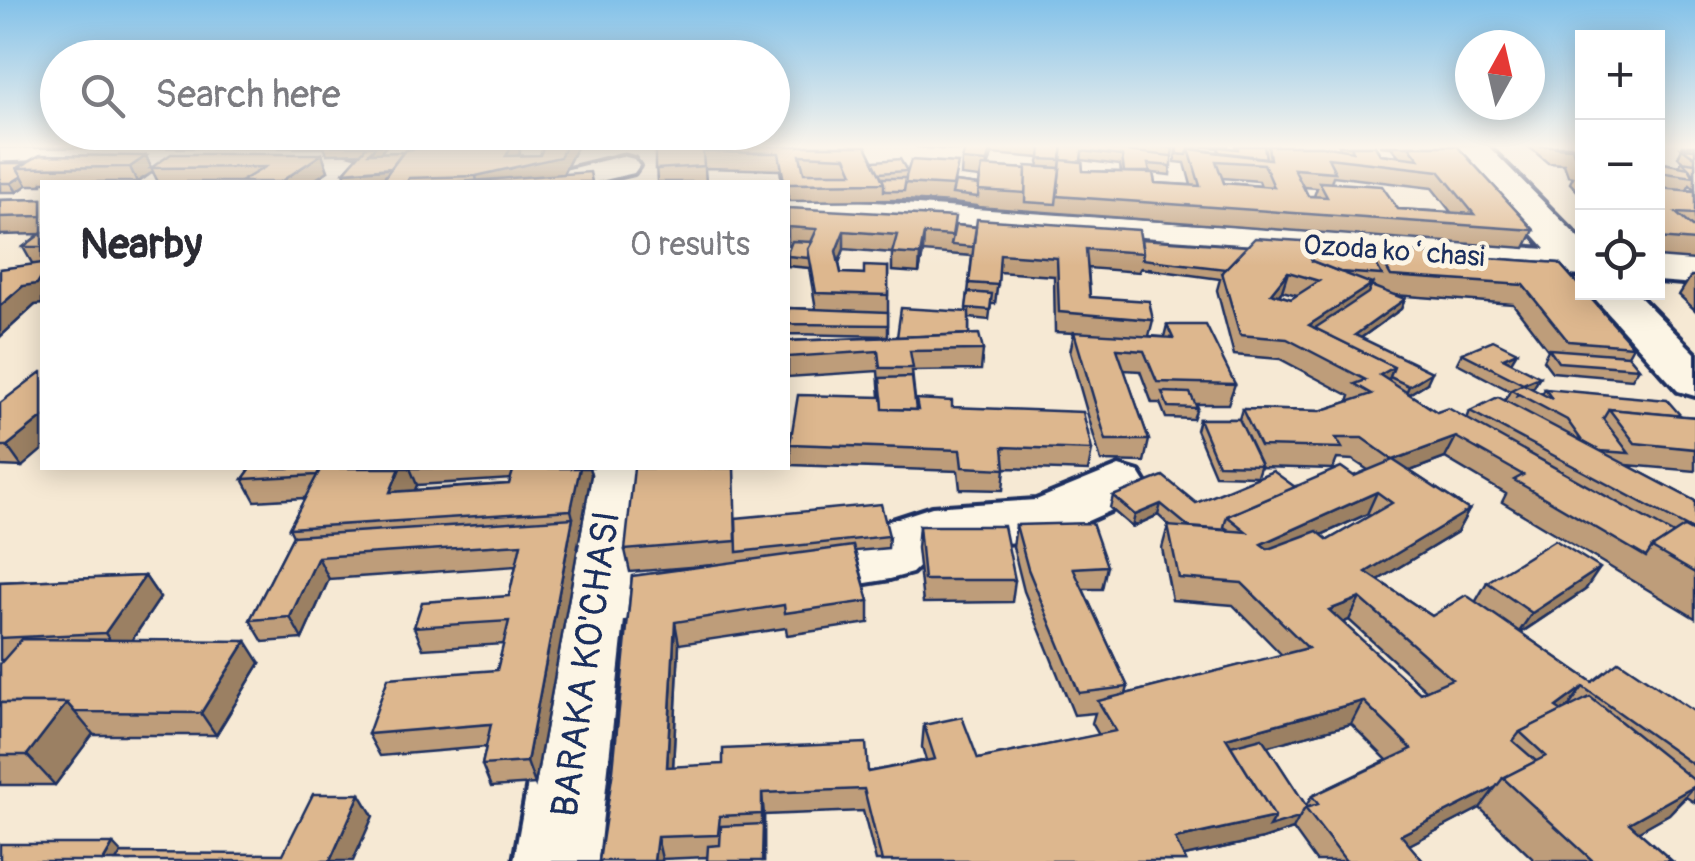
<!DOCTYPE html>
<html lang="en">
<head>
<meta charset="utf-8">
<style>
  :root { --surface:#fff; --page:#f7f7f7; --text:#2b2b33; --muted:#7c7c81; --line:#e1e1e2 }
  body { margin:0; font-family:Pangolin,sans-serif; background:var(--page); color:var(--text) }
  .controls { position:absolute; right:30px; top:30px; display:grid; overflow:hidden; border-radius:0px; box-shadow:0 5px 25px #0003 }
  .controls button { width:90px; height:90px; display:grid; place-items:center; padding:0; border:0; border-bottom:2px solid var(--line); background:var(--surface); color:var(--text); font:50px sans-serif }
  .compass { position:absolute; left:1455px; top:30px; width:90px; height:90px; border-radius:50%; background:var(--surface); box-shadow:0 5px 25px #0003; rotate:8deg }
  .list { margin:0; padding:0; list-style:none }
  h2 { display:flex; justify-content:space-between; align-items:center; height:130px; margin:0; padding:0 40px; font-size:42px }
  h2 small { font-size:32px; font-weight:400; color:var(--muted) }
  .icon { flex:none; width:55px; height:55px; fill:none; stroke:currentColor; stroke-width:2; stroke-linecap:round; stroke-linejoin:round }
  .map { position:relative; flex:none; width:1695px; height:861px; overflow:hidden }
  .search { position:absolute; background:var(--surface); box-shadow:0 5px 25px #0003; left:40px; top:40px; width:750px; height:110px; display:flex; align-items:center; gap:25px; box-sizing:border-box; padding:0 35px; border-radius:55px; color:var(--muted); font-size:38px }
  .panel { position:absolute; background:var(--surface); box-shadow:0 5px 25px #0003; left:40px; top:180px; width:750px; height:290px; border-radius:0px }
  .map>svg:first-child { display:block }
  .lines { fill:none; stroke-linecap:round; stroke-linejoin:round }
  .minor-casing { stroke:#1b2f5e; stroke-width:8 }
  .minor { fill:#fcf5e5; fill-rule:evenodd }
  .wall { fill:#be9d7a; stroke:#1b2f5e; stroke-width:2.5; fill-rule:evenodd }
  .shaded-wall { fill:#9b8063; stroke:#1b2f5e; stroke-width:2.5 }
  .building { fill:#ddb78e; stroke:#1b2f5e; stroke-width:2.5; fill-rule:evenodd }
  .labels { text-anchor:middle; stroke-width:10; stroke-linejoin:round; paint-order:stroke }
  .far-street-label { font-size:28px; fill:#1b2f5e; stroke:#fcf5e5 }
  .near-street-label { font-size:38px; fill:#1b2f5e; stroke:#fcf5e5 }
</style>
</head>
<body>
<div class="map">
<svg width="1695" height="861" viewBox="0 0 1695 861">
  <rect width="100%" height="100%" fill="#f6e9d4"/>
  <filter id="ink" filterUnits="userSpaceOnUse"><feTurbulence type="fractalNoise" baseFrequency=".01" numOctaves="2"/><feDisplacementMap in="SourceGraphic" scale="20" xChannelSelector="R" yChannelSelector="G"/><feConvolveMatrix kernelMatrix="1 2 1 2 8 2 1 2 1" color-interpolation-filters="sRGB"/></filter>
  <g filter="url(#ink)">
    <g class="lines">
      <g class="minor-casing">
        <g id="minor">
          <polygon points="1454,146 1488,146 1582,241 1582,276 788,218 788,196 1546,249"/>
          <polygon points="0,149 322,149 359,158 364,165 353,182 319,182 327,170 322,169 0,169"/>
          <polygon points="622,156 634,159 639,166 634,173 596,182 539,182 544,175"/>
          <polygon points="1658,257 1695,260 1695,284 1658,281"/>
          <polygon points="1589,292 1635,292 1695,353 1695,396 1678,391"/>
          <polygon points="1119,466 1139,472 1147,485 1139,498 1045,540 938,548 912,573 890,579 789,596 767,589 758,573 767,557 872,538 889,521 932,507 1036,500"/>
          <polygon points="585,468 641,468 629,571 702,561 724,568 734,585 724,602 624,620 598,861 514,861"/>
        </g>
      </g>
      <use href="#minor" class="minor"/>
    </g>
    <g class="wall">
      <polygon points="324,146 386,146 379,153 403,152 442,146 536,146 534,148 519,148 520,152 518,156 540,155 575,150 563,174 557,175 592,182 323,182 347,180 344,172 361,153 327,154"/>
      <path d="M655 146H866L873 161 907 171 956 182 979 185 980 178 961 176 962 160 965 151 917 147V146H1173L1170 175 1153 173 1155 183 1191 185 1185 163 1175 162 1176 146H1228L1227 148 1235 149V146H1322L1340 149 1339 146H1375L1380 154 1399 156 1391 147 1379 146H1457L1534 230 1525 248 977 207V206L952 203 904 200 788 201V182H782L780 170 705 168 706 182H657ZM1195 146 1206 147 1219 148 1218 152 1195 149ZM992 154 1040 158 1038 167 1026 169 988 167ZM1082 160 1120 165 1121 172 1083 171ZM1333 176 1432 188 1451 212 1398 209 1331 183ZM1222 178 1259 181 1261 186 1224 183ZM1304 187 1317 188 1314 196H1308Z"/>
      <polygon points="1528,146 1582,146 1582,196 1570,183 1573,177 1568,176 1564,164 1548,163"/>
      <polygon points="1681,146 1695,146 1695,190 1690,185 1687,190 1695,191 1695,260 1658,257 1658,162 1679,166 1682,161 1684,162 1678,157 1682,148 1685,148"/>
      <polygon points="322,154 328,171 311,182 158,182 153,172 139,182 42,182 42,185 27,185 17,192 0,192 0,163 146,156 151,168"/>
      <polygon points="42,199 42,304 35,305 0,337 0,269 33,265 23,247 40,234 0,235 0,200"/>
      <path d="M788 208 955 225 1307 250 1373 259 1376 250 1559 263 1633 346 1628 355 1639 368 1632 379 1552 372 1543 360 1548 350 1513 304 1394 295 1405 299 1401 309 1361 338 1427 383 1409 394 1437 412 1467 419 1470 411 1505 400 1510 391 1457 363 1462 353 1511 362 1534 387 1532 389 1542 394 1545 389 1681 416 1695 417V471L1627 465 1695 501V618L1502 502 1506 494 1445 458 1410 471 1469 510 1457 532 1378 580 1432 616 1476 601 1487 582 1585 590 1521 633 1592 682 1695 712V803L1686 797 1669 814 1638 831 1672 861H1535L1480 808 1409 845 1423 861H1316L1293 829 1263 839 1184 856 1186 861H876L863 811 764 815V861L707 857 662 859V861H599L613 770 632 576 714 565 630 572 625 550 737 518 889 536 888 548 855 551 869 601V623L787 635 786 628 679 644 673 767 868 772 926 760 922 747 924 725 978 759 1099 735 1092 723 1095 713 1074 715 1024 591 1013 547 1016 525 1107 566 1102 589H1083L1128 687 1126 694 1282 655 1233 605 1172 600 1162 548 1168 526H1170L1158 515 1132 527 1110 508 1113 496 1196 503 1354 476 1368 470 1353 460 1337 459 1333 469 1260 467 1257 476 1215 475 1196 430 1199 419H1239L1242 409 1320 411 1348 402 1350 396 1280 359 1234 355 1217 290 1220 279 1140 268 1139 272 1088 268 1090 297 1153 320 1149 336 1164 337 1167 325 1235 384 1228 404H1195L1197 408 1193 419 1166 418 1160 403H1152L1140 371 1124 370 1149 440 1144 462 1101 461 1070 352 1074 333 1055 332 1054 276 999 272 995 304H991L989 320 969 318V334L983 350 981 370 912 371 916 409V399L952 407 1092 450 1088 471 1005 468 1003 490 960 489 958 471 791 465 790 444 880 397 878 371 788 377V308L816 309 809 268 788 266V251L790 245H788ZM844 249 892 253V271L919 273 923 252 972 256 966 312 897 337 788 341 789 334 888 336V267L864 274 841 273 839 263ZM1282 291 1297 295 1291 299 1279 295ZM1367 514 1370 516 1328 540 1321 535ZM1349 620 1426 690 1420 693 1343 623ZM1351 724 1387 760 1312 796 1306 806 1267 746Z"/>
      <polygon points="1691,276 1695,276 1695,310 1679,295"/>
      <polygon points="0,403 22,467 0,466"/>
      <path d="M251 468H589L591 474 535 784 491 787 482 765 486 747 380 756 368 734 497 670 504 644 423 649 414 627 509 596 516 566 329 579 302 639 263 642 250 620 293 536 289 528 305 498 255 501 243 479ZM511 479 509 484 414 490 417 485Z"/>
      <polygon points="919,526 1015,580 1012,602 923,603 917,548"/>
      <polygon points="145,576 160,598 132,640 260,663 216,735 92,735 55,785 0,785 0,664 3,660 0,660 0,582"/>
    </g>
    <g class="shaded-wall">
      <polygon points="376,146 386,146 372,162 369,153"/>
      <polygon points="512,146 518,146 520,152 512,168 566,146 574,146 575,150 563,174 524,182 477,182 476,176 506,156"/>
      <polygon points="991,146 992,154 985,178 987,162"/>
      <polygon points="322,154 328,171 311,182 280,182"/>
      <polygon points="146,156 153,172 137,182 130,167"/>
      <polygon points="400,168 403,176 347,181 344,172"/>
      <polygon points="22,176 27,185 17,192 11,183"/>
      <polygon points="844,231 844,249 836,270 836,251"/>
      <polygon points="924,234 923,252 919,273 920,255"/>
      <polygon points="1288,272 1282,291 1265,312 1271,293"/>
      <polygon points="42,276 42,304 35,305 0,337 0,306 23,286"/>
      <polygon points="1372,284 1365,303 1312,338 1309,325"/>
      <polygon points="1405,299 1401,309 1351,345 1355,335"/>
      <polygon points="1517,352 1511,362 1503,358"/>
      <polygon points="1394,367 1386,387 1380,375"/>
      <polygon points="1432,372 1427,383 1404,397 1409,386"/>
      <polygon points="1540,377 1534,387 1517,395 1523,384"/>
      <polygon points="42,418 42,450 22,467 7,446"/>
      <polygon points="1456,437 1445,458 1383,481 1393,460"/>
      <polygon points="400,468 410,468 417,485 402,521 390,492"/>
      <polygon points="578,468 589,468 591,474 535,784 527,762 573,518 571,510"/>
      <polygon points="1377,492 1367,514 1253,566 1261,544"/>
      <polygon points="1161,504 1158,515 1132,527 1135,515"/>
      <polygon points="1469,510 1457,532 1355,594 1366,572"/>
      <polygon points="318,557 329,579 302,639 290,617"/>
      <polygon points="1600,568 1585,590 1517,635 1532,613"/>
      <polygon points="145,576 160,598 121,656 105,633"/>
      <polygon points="1360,598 1349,620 1319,633 1329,610"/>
      <polygon points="675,622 679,644 672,789 667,767"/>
      <polygon points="246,641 260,663 216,735 201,713"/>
      <polygon points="1583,687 1566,710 1545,725 1556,707"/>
      <polygon points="1363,701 1351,724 1227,757 1226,738"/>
      <polygon points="67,703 93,734 55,785 27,755"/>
      <polygon points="1695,786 1669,814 1600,853 1629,823"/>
      <polygon points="1496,787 1480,808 1386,857 1401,835"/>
      <polygon points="762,793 764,815 764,861 762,861"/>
      <polygon points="360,794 373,816 353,861 330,861"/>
      <polygon points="1275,817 1299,818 1293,829 1263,839 1166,860 1175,839"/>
      <polygon points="657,837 662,859 662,861 654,861"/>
      <polygon points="113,844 129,861 103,861"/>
    </g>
    <g class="building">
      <polygon points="367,146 376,146 369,153 403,152 391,168 344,172"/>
      <polygon points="442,146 512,146 506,156 540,155 544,146 566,146 560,157 476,176 409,178 407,182 323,182 325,180 383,179 405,150"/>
      <path d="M655 146H866L884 183 788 184V182H784L779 153 703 152 704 166 655 169ZM800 155 846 157 853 173H804Z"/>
      <polygon points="966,146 991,146 987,162 962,160"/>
      <polygon points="1041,146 1063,146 1061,160 1040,159"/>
      <polygon points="1063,146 1108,146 1107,149 1172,156 1172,166 1148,164 1150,172 1124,172 1122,156 1082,151 1081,162 1061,160 1060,168"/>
      <polygon points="1148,146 1173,146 1173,148"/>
      <polygon points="1177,146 1195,146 1195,149 1189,149 1187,155 1177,154"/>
      <polygon points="1238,146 1264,146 1266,158 1219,152 1219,147 1238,149"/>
      <path d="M1268 146H1322L1353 151 1351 146H1375L1380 154 1419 159 1409 146H1457L1534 230 1057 196 1061 160 1082 162 1083 171 1153 173 1155 183 1200 186 1189 149 1270 159ZM1328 158 1439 171 1474 214 1398 209 1382 186 1319 182 1327 197 1308 196 1294 169 1335 172ZM1216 161 1264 164 1274 187 1224 183Z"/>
      <polygon points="1553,146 1582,146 1582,161 1576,160 1572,148 1556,147"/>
      <polygon points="1682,148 1695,149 1695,157"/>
      <polygon points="171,154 322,154 280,182 240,182 265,167 151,168"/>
      <polygon points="40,155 146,156 130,167 17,168"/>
      <polygon points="900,159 907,171 879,173 873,161"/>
      <polygon points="911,160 958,163 953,186 904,183"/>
      <polygon points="1682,161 1695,163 1695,176 1689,168"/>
      <polygon points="1658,162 1689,168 1694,177 1658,172"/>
      <polygon points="0,163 27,163 17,168 22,176 11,183 0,183"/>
      <polygon points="982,166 1027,169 1026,193 978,190"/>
      <polygon points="1026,166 1060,168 1056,204 1025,202"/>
      <polygon points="590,172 592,182 458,182"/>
      <polygon points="882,178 906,178 904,191 884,191 884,183"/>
      <polygon points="955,182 979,185 978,197 952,194"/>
      <polygon points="1658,188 1695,191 1695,214 1676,213 1692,227 1695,227 1695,241 1658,238"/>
      <polygon points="42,199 42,216 0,217 0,200"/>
      <polygon points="788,208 955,217 952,236 924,234 920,255 892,253 897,235 844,231 836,251 841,273 864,274 864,266 888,267 888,295 816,293 808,249 817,229 788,227"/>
      <polygon points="977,219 1139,230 1143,253 1086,249 1090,297 1149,301 1153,320 1059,312 1057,258 1000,254 998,285 969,283"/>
      <polygon points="955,225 976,227 973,247 951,245"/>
      <polygon points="42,233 42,247 23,247"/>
      <path d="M1255 238 1302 241 1312 261 1372 284 1309 325 1394 367 1380 375 1437 412 1448 408 1674 534 1652 548 1646 557 1514 480 1523 475 1456 437 1393 460 1469 510 1366 572 1432 616 1466 595 1592 682 1619 661 1695 712V766L1583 687 1556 707 1562 711 1520 732 1513 741 1536 761 1503 778 1496 787 1401 835 1423 861H1346L1305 808 1318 804 1312 796 1412 749 1363 701 1226 738 1275 817 1175 839 1186 861H882L864 789 762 793V814L720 816 718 835 657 837 654 861H599L613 770 632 576 853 546 869 601 785 613 784 605 675 622 667 767 723 764V749L866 743 868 772 935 759 924 725 962 717 978 759 1116 731 1098 701 1308 648 1242 583 1179 578 1168 526 1247 532 1227 516 1341 467 1354 476 1393 460 1362 438H1336L1342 448 1260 446 1242 409 1320 411 1372 394 1355 384 1366 380 1287 339 1240 335 1222 272ZM1288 272 1319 281 1291 299 1271 293ZM1377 492 1392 503 1328 540 1317 531 1268 549 1261 544ZM1360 598 1452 679 1420 693 1329 610Z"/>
      <polygon points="1141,239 1247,246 1225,269 1142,259 1143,253"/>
      <polygon points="792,241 812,242 808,249 809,258 788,256 788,251"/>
      <polygon points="1307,250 1371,255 1382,275 1340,272 1312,261"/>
      <polygon points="1376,250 1559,263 1582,289 1582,292 1585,292 1633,346 1568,341 1523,285 1391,276"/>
      <polygon points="42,263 42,276 37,284 23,286 0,306 0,269"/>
      <polygon points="1371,286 1405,299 1355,335 1432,372 1409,386 1390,377 1394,367 1315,328 1368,293"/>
      <polygon points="968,292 992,294 990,310 966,308"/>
      <polygon points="788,308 888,312 888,325 788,324 788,332"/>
      <polygon points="901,308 969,312 969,334 897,337"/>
      <polygon points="1167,325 1206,325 1235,384 1157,382 1144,351 1117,349 1149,440 1106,440 1074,332 1173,338"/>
      <polygon points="979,334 983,350 910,351 913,368 880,368 878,351 788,357 788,341"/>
      <polygon points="1493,340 1517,352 1503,358 1540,377 1523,384 1552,399 1545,389 1667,400 1681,416 1609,409 1603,419 1629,453 1600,451 1582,441 1567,420 1511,390 1523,384 1462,353"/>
      <polygon points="1549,349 1628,355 1639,368 1558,362"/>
      <polygon points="41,372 42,372 42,418 7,446 0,446 0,403"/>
      <polygon points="912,377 916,410 883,409 880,378"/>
      <polygon points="1162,392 1190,393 1197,408 1168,407"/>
      <polygon points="798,395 882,397 883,409 918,410 916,399 952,401 952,407 1083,412 1092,450 1003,447 1005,469 962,467 960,450 790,444"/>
      <polygon points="1498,397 1695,501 1695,531 1470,411"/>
      <polygon points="1609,409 1695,417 1695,449 1635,443"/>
      <polygon points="1199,419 1239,419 1261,465 1218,464"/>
      <polygon points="251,468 321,468 317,475 243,479"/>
      <polygon points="321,468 400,468 390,492 509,484 514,468 580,468 571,510 289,528"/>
      <polygon points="634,468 734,468 736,541 625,550"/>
      <polygon points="1273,471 1295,487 1227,516 1224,527 1229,530 1189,527 1161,504 1135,515 1113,496 1163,476 1196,503"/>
      <polygon points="881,504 889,536 737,552 736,518"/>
      <polygon points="573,518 527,762 482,765 491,724 368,734 388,678 497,670 509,621 414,627 422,602 509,596 521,544 318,557 290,617 250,620 293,536"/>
      <polygon points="1092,523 1107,566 1073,568 1128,687 1079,693 1028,569 1016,525"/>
      <polygon points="919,526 1004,526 1015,580 924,580"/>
      <polygon points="1684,527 1695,533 1695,573 1652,548"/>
      <polygon points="1555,540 1600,568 1532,613 1487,582"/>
      <polygon points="145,576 105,633 0,638 0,582"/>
      <polygon points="22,639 246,641 201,713 75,712 67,703 0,703 0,664"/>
      <polygon points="1590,697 1695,781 1695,786 1629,823 1672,861 1593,861 1503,778 1546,756 1520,732"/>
      <polygon points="0,703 67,703 27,755 0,755"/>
      <polygon points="1262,738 1307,807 1305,808 1299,818 1269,827 1275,817 1231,746"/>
      <polygon points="313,794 360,794 330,861 116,861 121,853 283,854"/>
      <polygon points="763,824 762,861 707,861 708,846 720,845 721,826"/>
      <polygon points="0,844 113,844 103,861 0,861"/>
    </g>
  </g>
  <linearGradient id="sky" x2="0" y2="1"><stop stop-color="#82c1e9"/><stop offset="0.55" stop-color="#fbf5ec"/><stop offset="1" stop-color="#fbf5ec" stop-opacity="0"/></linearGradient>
  <rect width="1695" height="266" fill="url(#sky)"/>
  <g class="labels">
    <g class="far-street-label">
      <text transform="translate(1394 250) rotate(4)" y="10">Ozoda koʻchasi</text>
    </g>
    <g class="near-street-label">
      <text transform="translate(585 664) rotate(-82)" y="13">BARAKA KO'CHASI</text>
    </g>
  </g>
</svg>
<div class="controls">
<button>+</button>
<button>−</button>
<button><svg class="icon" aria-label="locate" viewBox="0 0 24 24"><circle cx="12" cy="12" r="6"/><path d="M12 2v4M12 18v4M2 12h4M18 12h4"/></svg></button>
</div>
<svg class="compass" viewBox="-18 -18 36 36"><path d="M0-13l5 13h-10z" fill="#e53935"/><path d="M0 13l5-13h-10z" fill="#7c7c81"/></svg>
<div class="search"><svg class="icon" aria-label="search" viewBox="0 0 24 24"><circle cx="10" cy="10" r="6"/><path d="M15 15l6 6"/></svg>Search here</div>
<section class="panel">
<h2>Nearby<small>0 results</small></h2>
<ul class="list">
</ul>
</section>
</div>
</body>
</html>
